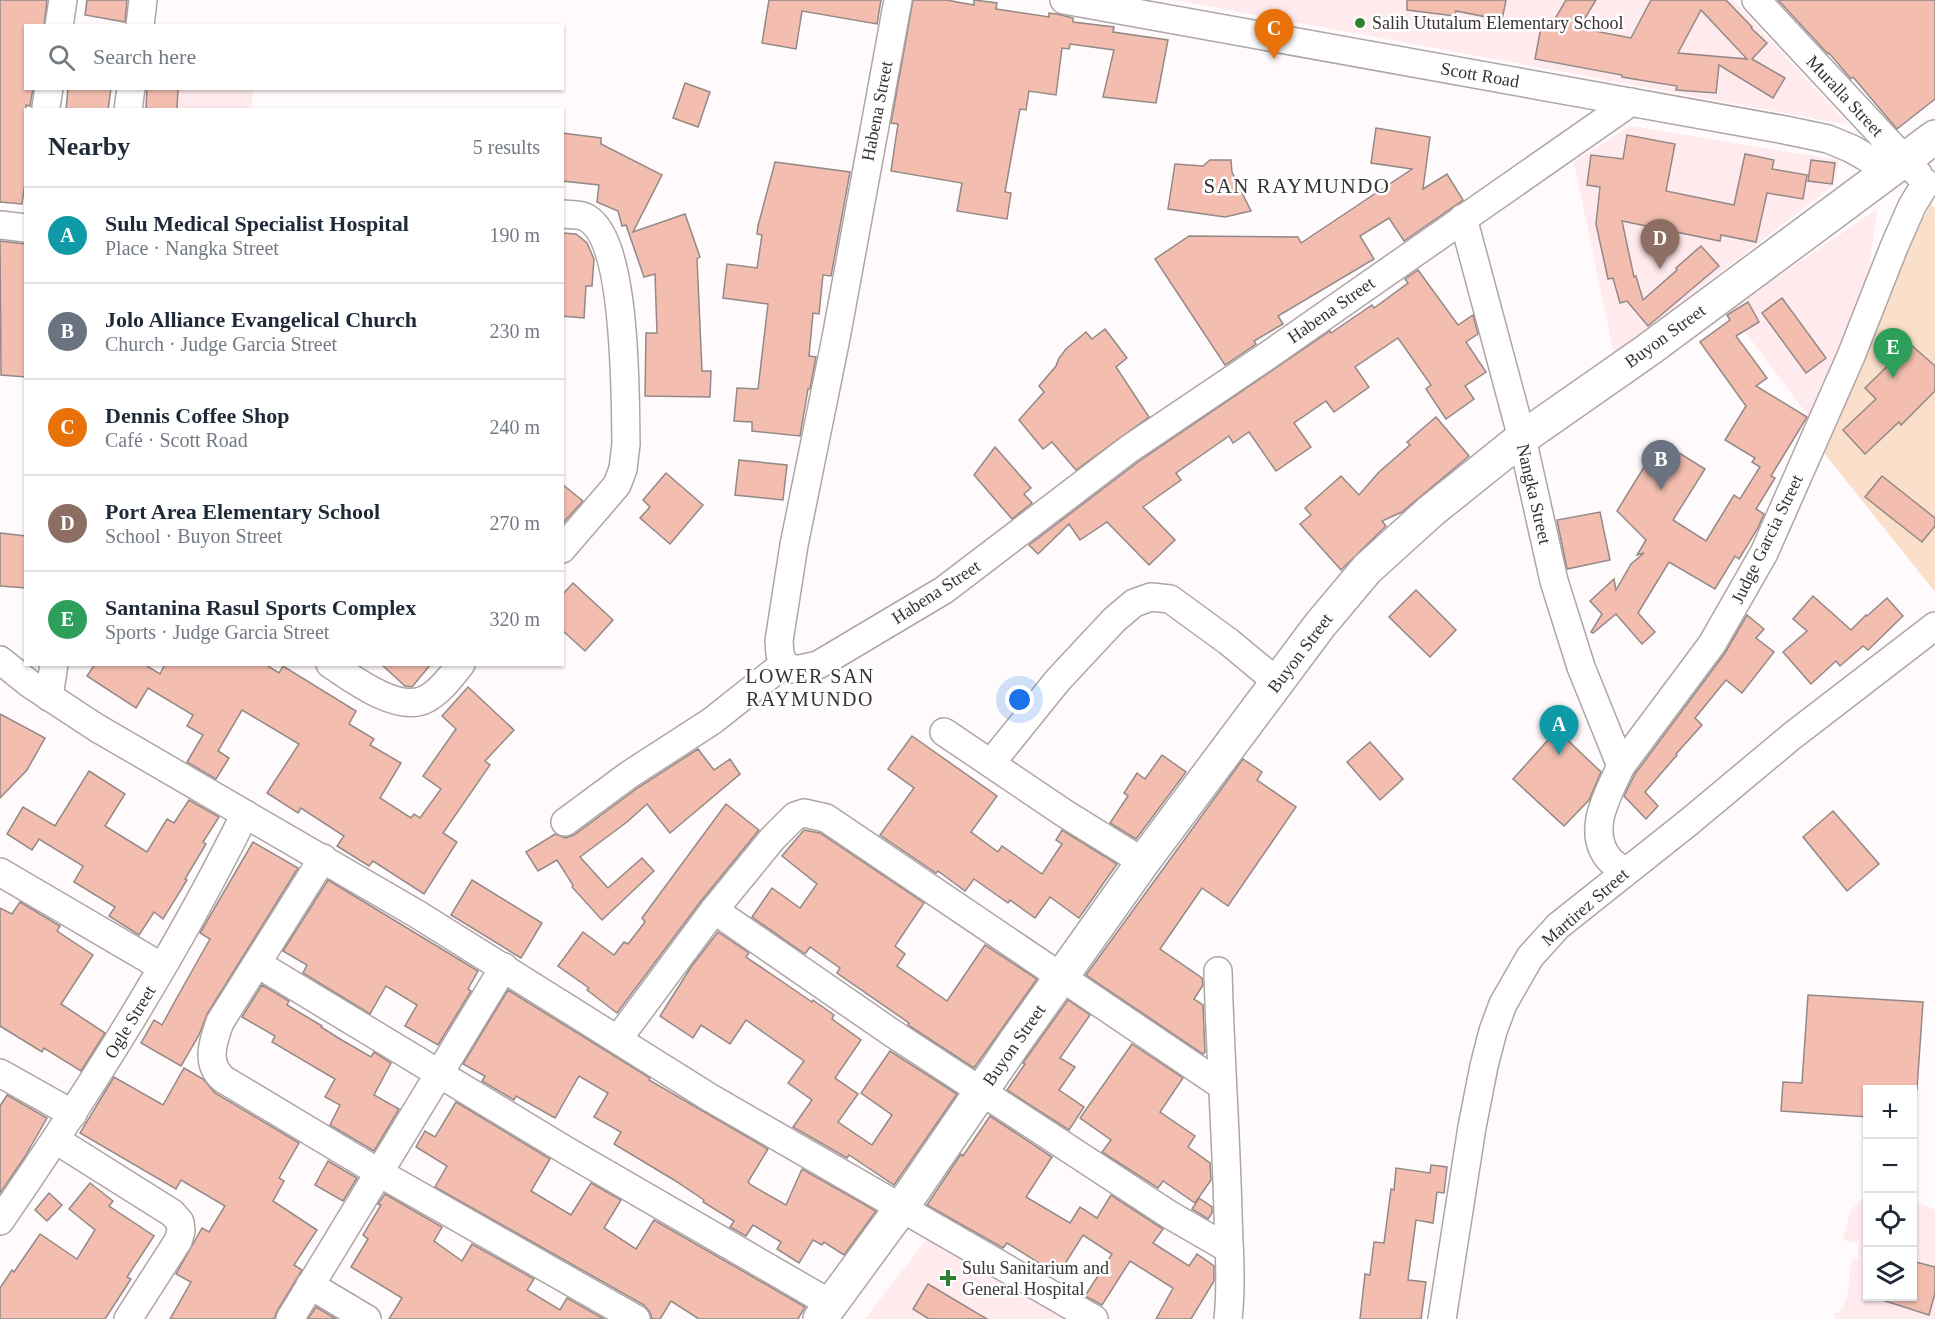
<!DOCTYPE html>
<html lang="en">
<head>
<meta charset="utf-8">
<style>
  :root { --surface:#fff; --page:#f6f6f7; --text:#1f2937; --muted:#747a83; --line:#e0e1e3; --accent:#1a73e8 }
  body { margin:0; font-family:Georgia,serif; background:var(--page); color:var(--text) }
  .controls { position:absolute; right:18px; bottom:18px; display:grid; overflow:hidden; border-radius:0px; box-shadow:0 2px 4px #0004 }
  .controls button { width:54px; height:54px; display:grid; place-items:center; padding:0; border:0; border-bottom:2px solid var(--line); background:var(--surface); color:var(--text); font:30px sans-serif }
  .you { position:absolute; left:1020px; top:700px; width:21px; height:21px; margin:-15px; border:4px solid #fff; border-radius:50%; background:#1a73e8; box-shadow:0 0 0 9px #1a73e833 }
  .badge { display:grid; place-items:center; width:39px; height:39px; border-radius:50%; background:var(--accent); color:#fff; font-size:20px; font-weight:700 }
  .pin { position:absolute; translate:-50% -50px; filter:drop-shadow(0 2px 3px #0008) }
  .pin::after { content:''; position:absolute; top:32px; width:21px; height:18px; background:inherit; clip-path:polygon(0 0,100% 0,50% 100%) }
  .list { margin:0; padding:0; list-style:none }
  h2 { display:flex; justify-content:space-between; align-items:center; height:78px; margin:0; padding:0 24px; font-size:26px }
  h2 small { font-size:20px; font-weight:400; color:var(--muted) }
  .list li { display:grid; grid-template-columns:39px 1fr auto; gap:18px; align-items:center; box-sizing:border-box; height:96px; padding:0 24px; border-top:2px solid var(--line) }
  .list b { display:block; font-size:22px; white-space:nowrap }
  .list p { margin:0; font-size:20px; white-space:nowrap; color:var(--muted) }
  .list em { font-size:20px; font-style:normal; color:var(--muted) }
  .icon { flex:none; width:33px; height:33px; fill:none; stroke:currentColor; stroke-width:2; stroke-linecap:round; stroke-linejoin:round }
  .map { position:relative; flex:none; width:1935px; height:1319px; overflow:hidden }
  .search { position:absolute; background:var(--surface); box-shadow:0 2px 4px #0004; left:24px; top:24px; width:540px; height:66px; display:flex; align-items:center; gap:15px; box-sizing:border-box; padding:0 21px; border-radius:0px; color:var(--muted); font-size:22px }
  .panel { position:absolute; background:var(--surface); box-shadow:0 2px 4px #0004; left:24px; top:108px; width:540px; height:558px; border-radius:0px }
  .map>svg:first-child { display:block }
  .built { fill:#ffeaed }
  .green { fill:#fae0ca }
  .building { fill:#f3beb0; stroke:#938986; stroke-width:1.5; fill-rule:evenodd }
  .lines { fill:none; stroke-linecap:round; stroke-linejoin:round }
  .minor-casing { stroke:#b0a5a6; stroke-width:30 }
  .major-casing { stroke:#b0a5a6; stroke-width:36 }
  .minor { stroke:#fff; stroke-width:27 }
  .major { stroke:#fff; stroke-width:33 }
  .poi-dot { fill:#2d802d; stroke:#fff; stroke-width:2 }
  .labels { text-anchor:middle; stroke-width:5; stroke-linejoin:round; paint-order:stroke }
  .poi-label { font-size:18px; fill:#383334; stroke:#fff; text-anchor:start }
  .street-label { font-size:18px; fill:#383334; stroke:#fff }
  .neighbourhood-label { font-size:20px; letter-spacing:1.5px; fill:#383334; stroke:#fff }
  .quarter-label { font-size:21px; letter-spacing:1.5px; fill:#383334; stroke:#fff }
</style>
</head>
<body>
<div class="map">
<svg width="1935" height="1319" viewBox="0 0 1935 1319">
  <rect width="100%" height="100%" fill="#fffafb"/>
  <g class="built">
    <polygon points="1175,0 1733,0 1849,125 1424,46"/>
    <polygon points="143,89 254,89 251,109 140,110"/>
    <polygon points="1630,126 1839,160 1834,185 1614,354 1574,162"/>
    <polygon points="1877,209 1865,300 1815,425 1729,310"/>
    <polygon points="1867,1195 1868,1296 1912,1296 1913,1200 1935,1210 1935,1319 1835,1319 1835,1314 1843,1308 1847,1297 1852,1259 1858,1259 1858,1243 1843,1240 1851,1210"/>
    <polygon points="929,1236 1070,1319 865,1319"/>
  </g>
  <polygon class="green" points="1931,204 1935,208 1935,592 1824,453 1876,302"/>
  <g class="building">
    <polygon points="0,0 47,0 44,26 26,26 26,88 33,88 30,106 26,105 26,175 22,204 0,202"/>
    <polygon points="87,0 127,0 125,22 85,15"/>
    <polygon points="769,0 881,0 877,24 802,11 796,49 762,43"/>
    <polygon points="913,0 946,0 974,5 974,0 997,3 996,9 1049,17 1049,13 1057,14 1073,18 1073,22 1114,27 1113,32 1168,40 1156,103 1103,97 1114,50 1070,44 1069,49 1062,48 1056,95 1029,91 1026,110 1020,109 1005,192 1011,193 1007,219 957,211 962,183 891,171 898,124 891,123"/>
    <polygon points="1407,0 1506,0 1502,20 1456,11 1455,16 1407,10"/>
    <path d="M1566 0H1596L1579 28 1631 38 1651 0H1726L1752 27 1751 28 1767 43 1752 59 1785 78 1773 98 1719 65 1716 93 1676 90 1677 86 1622 77V75L1535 59 1542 22 1552 24ZM1701 10 1747 59 1678 53Z"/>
    <polygon points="1778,0 1935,0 1935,99 1897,129 1853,77 1851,79 1829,53 1828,54"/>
    <polygon points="685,83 710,92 698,127 673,118"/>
    <polygon points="68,88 111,88 108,110 66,110"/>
    <polygon points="147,88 178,88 177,110 146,110"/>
    <polygon points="1376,128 1430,137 1423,189 1447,174 1463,200 1404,241 1389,218 1360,236 1374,259 1278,316 1283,324 1254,341 1256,344 1225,365 1155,259 1189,236 1298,237 1301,243 1412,169 1371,163"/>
    <polygon points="562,133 601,138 601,144 662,175 633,232 685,214 700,257 697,259 702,371 711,371 710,397 645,396 646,333 657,333 655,274 644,277 626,225 622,226 618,211 597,202 599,185 562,181"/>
    <polygon points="1627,135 1675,144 1666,191 1734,205 1745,154 1774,160 1772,169 1807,175 1803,199 1767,193 1756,242 1721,235 1720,241 1622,221 1634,277 1636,276 1643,300 1677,270 1676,268 1701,246 1719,266 1648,326 1627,301 1620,303 1613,278 1608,279 1596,224 1600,187 1587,185 1591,155 1623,159"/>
    <polygon points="1210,160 1231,160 1232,172 1251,211 1225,217 1168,209 1175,164 1203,166"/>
    <polygon points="1811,160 1835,163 1832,184 1808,181"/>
    <polygon points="775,162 850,172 831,276 823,275 819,314 813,313 809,356 816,357 810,389 808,389 800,436 752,431 752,422 734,421 737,388 758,389 768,304 723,298 727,264 757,268 762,235 757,234 758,226"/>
    <polygon points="562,233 576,234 587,243 594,259 592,286 586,286 584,318 562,316"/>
    <polygon points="0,241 26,244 26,377 1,375"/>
    <polygon points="1418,270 1458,325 1473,315 1478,334 1466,342 1486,372 1465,386 1474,399 1446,419 1426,389 1431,385 1398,338 1355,367 1369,387 1334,412 1326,401 1294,423 1311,447 1276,471 1249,432 1233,443 1229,436 1176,473 1181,480 1143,507 1175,540 1149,565 1107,522 1080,540 1069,524 1038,554 1029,545 1138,462 1330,331 1331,333 1372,305 1374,308 1408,283 1405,279"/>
    <polygon points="1782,298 1826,358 1806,373 1762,313"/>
    <polygon points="1748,302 1759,322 1736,336 1767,378 1756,386 1807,417 1771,476 1775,478 1756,509 1764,514 1758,528 1739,559 1735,556 1715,589 1669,562 1638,613 1655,632 1642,644 1616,614 1593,633 1591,632 1602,614 1590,601 1614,579 1616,590 1631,564 1644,553 1637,555 1646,540 1617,511 1660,441 1705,469 1673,520 1706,541 1734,495 1740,499 1760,467 1752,462 1755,458 1725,440 1746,406 1700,342 1730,320 1727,315"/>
    <polygon points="1105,329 1127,358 1116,367 1149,417 1076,470 1052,442 1043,449 1019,420 1044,392 1039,386 1056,366 1059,358 1066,349 1086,332 1092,339"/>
    <polygon points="1910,344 1935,366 1935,391 1901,425 1899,422 1865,454 1843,430 1876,399 1865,388"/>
    <polygon points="1436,417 1469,456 1402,512 1382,521 1386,526 1341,570 1300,524 1311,515 1305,508 1341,476 1359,495 1379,472 1410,445 1407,442"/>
    <polygon points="995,447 1031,488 1024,494 1032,503 1012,519 974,475"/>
    <polygon points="739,460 787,465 783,500 735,495"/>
    <polygon points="666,473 703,505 670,544 640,518 650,507 643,500"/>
    <polygon points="1882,476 1935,518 1935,526 1922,542 1865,497"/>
    <polygon points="562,484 583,501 562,524"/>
    <polygon points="1600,512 1610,560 1567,569 1557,520"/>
    <polygon points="0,533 26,536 26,588 0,586"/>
    <polygon points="573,583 613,620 585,651 562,630 562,595"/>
    <polygon points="1416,590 1456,630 1430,657 1389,617"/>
    <polygon points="1813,596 1851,630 1866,615 1867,616 1887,598 1903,616 1868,650 1863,646 1840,666 1836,661 1811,684 1783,652 1807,631 1793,619"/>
    <polygon points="1747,615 1764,629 1756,638 1774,652 1742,693 1726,680 1695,718 1702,725 1676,754 1677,755 1645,792 1658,806 1646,819 1624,796 1635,774 1725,653"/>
    <polygon points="95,664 144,664 160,674 165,664 265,664 279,673 283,666 356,711 349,724 374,739 370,745 401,763 380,798 411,818 414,814 420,818 441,789 423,776 456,729 442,716 468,687 514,730 485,761 490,765 443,833 457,842 424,894 373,861 369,866 337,846 344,836 301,808 298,813 267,793 299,744 242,710 218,751 229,758 216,779 187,762 203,735 187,726 193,715 148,688 136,708 87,676"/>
    <polygon points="381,664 431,664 412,687 405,686"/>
    <polygon points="0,714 45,738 27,770 0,798"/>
    <polygon points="1557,730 1601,772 1589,800 1564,826 1513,779"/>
    <polygon points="912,736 997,796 971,832 998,852 1002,846 1042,874 1062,844 1056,840 1062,830 1117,864 1079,918 1050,897 1035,918 1010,900 1008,903 974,879 965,891 938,871 936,873 880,835 914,788 888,769"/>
    <polygon points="1370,742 1403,779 1380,800 1347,762"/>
    <polygon points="698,749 714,770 730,759 740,774 670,833 647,804 627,822 580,857 608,888 642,858 654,871 602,920 572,887 573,885 557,860 538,871 526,852 555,834 566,838 574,835 639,787"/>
    <polygon points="1162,755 1186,772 1136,839 1110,823 1128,796 1124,793 1137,773 1145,779"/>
    <polygon points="1243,759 1262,772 1257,780 1296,807 1228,906 1202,888 1160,949 1202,978 1203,985 1194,999 1203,1005 1205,1052 1203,1054 1086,975"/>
    <polygon points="89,771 125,794 105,826 147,852 167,819 174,823 189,800 219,817 203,842 206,844 185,879 187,880 163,919 154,912 139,935 109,916 115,907 74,882 83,866 39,839 32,850 7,834 23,807 55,826"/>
    <polygon points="726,804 759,830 701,901 617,1013 587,990 589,988 558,966 583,932 614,955 624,942 628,944 645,922 642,918"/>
    <polygon points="1833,811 1879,864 1847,891 1803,837"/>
    <polygon points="804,830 820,833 924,903 895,946 905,954 897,966 947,1001 985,945 1037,979 974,1068 908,1025 909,1023 837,973 840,968 810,947 805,954 752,917 772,888 800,908 817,884 782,856"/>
    <polygon points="253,842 298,868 207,1014 199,1035 181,1066 141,1043 154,1020 162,1025 179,994 210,939 200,933"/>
    <polygon points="328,880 478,971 468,989 471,991 438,1045 405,1026 417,1005 386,986 370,1014 303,973 307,965 283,951"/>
    <polygon points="472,880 542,923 521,958 451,915"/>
    <polygon points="20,902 60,926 57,931 93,955 61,1004 105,1033 81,1071 44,1048 42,1052 0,1026 0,908 12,914"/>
    <polygon points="718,932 749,953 746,957 812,1002 813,1000 834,1015 832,1019 861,1040 835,1078 858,1094 838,1122 872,1145 892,1115 861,1093 890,1051 957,1094 894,1185 849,1155 847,1158 793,1127 812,1100 788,1083 804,1061 746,1020 730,1044 701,1025 693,1038 660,1016 691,967"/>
    <polygon points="262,985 289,1001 287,1005 322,1026 321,1027 340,1039 371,1057 374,1052 391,1063 374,1095 399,1109 374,1151 330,1125 340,1105 325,1097 335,1079 272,1042 275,1036 242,1017"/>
    <polygon points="508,990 650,1078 649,1080 768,1149 748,1182 751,1185 786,1205 802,1169 876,1211 844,1255 824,1242 822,1245 813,1240 799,1263 777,1249 781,1242 753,1225 746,1236 730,1227 734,1221 703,1202 704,1200 674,1180 614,1144 621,1132 594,1117 608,1093 579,1076 555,1118 516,1096 514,1100 482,1081 485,1076 463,1064"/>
    <polygon points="1808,995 1923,1002 1917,1089 1868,1089 1868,1117 1781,1111 1783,1082 1802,1083"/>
    <polygon points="1068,1000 1090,1015 1060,1058 1075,1067 1059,1090 1084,1107 1069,1130 1007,1090 1025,1064 1023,1063"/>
    <polygon points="1132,1044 1183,1078 1160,1112 1195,1136 1188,1147 1210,1163 1211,1180 1195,1203 1163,1181 1158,1188 1102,1152 1111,1140 1080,1118"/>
    <polygon points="184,1068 203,1079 215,1093 299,1143 279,1178 284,1181 273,1201 317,1230 294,1265 302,1270 277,1311 274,1319 170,1319 191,1282 176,1274 202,1228 209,1232 225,1206 181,1180 176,1189 80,1133 114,1077 163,1105"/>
    <polygon points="7,1095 47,1118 24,1158 0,1193 0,1106"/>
    <polygon points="456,1102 550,1159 531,1191 571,1215 591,1183 621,1200 604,1228 636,1249 654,1220 805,1307 798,1319 699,1319 671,1301 660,1319 652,1319 650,1312 644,1305 435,1187 447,1166 416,1147 425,1131 435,1137"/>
    <polygon points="990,1116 1052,1157 1026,1197 1070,1223 1080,1207 1097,1218 1111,1195 1163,1229 1153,1243 1189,1266 1197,1254 1214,1266 1214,1281 1191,1319 1156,1319 1173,1288 1130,1261 1102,1305 1085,1296 1112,1254 1083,1235 1058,1275 1007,1243 1003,1248 927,1205 961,1154 963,1156"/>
    <polygon points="328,1161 357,1178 343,1201 315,1185"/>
    <polygon points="1431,1165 1447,1167 1444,1193 1437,1192 1433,1223 1416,1220 1408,1280 1426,1282 1421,1319 1360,1319 1365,1274 1370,1275 1374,1242 1384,1243 1391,1189 1394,1190 1396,1168 1430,1173"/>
    <polygon points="90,1183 113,1201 109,1206 154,1236 127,1277 131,1279 105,1319 0,1319 0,1288 12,1270 14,1272 40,1234 77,1259 95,1230 69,1209"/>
    <polygon points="49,1193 62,1205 47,1221 35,1210"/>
    <polygon points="385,1194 442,1227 434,1241 462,1261 472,1244 534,1279 527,1290 560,1310 567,1298 604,1319 389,1319 402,1298 351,1267 368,1239 363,1235 381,1205 378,1204"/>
    <polygon points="1199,1198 1212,1207 1212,1213 1208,1219 1192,1209"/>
    <polygon points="1912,1261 1935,1267 1935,1293 1929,1315 1882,1300 1882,1296 1912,1296"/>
    <polygon points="928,1284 987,1319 929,1319 913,1309"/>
    <polygon points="316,1307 336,1319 308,1319"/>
  </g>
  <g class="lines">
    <g class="minor-casing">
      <g id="minor">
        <polyline points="898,0 836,338 794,545 779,641 780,654 784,664 792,669 800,669 818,665 944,590 1129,449 1264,358 1631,102"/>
        <polyline points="1064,0 1785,130 1828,139 1852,149 1890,171"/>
        <polyline points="1756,0 1918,174"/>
        <polyline points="59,26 63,0"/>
        <polyline points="140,26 143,0"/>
        <polyline points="46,107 49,88"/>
        <polyline points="128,110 131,88"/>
        <path d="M562 214C570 215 579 214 585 217 628 237 625 400 626 444L623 469 617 485 562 549"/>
        <polyline points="1463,218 1522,438 1554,581 1581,667 1621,766"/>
        <polyline points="0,225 26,228"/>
        <polyline points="0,660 30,684 97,728 417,914 709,1097 1094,1319"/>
        <path d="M330 664C353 679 396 712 424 700 438 694 451 677 461 664"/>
        <polyline points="49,697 54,664"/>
        <polyline points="944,732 1064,813 1143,862"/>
        <polyline points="991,763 1058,680 1114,620 1134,603 1151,597 1170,599 1229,642 1277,682"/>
        <polyline points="565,822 630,774 712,721 784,664"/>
        <path d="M323 858 220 1022C213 1042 205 1063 223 1079L378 1172 636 1319"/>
        <polyline points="0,872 162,967"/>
        <path d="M1625 872C1620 868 1614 864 1610 860 1585 832 1608 794 1621 766L1712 644 1764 553 1851 356 1894 247 1912 206 1926 183"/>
        <polyline points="714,910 892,1033 1170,1215 1229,1249"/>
        <polyline points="258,964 567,1151 831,1304"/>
        <path d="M1218 971C1220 1052 1226 1132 1228 1214 1229 1248 1232 1284 1228 1319"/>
        <polyline points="618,1039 714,910 773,838 795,816 804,813 826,818 1221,1085"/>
        <polyline points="0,1073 73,1114"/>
        <polyline points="56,1140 172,1213 180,1222 181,1231 178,1241 128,1319"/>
        <path d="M0 1221C90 1090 175 956 245 814"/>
        <polyline points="310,1285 367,1319"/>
        <polyline points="290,1319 504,967"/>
        <polyline points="1442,1319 1472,1127 1484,1066 1493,1031 1503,1004 1530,957 1558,926 1689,822 1792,736 1935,626"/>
      </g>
    </g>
    <g class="major-casing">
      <polyline id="major" points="820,1319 902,1207 1015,1042 1143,862 1320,625 1367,569 1431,511 1522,438 1648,350 1935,137"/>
    </g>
    <use href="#minor" class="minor"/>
    <use href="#major" class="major"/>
  </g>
  <g class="poi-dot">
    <circle cx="1360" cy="23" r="6"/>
    <path d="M945 1269h6v6h6v6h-6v6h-6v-6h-6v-6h6z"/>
  </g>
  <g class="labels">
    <g class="poi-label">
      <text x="1372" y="29">Salih Ututalum Elementary School</text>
      <text x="962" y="1274">Sulu Sanitarium and<tspan x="962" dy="21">General Hospital</tspan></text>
    </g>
    <g class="street-label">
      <text transform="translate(1480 75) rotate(10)" y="6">Scott Road</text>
      <text transform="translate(1845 96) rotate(47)" y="6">Muralla Street</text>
      <text transform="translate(877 111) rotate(-79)" y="6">Habena Street</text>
      <text transform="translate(1331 310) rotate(-35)" y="6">Habena Street</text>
      <text transform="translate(1665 336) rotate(-36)" y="6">Buyon Street</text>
      <text transform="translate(1534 494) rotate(77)" y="6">Nangka Street</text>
      <text transform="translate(1767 539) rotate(-64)" y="6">Judge Garcia Street</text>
      <text transform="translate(936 592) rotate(-33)" y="6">Habena Street</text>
      <text transform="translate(1300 653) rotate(-53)" y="6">Buyon Street</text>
      <text transform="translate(1585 907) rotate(-41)" y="6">Martirez Street</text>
      <text transform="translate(130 1022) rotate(-59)" y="6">Ogle Street</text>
      <text transform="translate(1014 1045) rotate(-55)" y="6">Buyon Street</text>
    </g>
    <g class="neighbourhood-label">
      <text x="810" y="683">LOWER SAN<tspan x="810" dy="23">RAYMUNDO</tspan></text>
    </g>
    <g class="quarter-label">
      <text x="1297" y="193">SAN RAYMUNDO</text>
    </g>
  </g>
</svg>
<div class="controls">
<button>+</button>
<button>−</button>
<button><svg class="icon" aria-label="locate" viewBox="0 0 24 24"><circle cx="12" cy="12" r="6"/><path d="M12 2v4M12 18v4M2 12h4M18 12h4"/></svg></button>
<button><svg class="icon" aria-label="layers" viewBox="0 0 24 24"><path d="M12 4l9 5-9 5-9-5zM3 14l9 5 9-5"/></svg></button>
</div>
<div class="you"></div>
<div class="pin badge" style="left:1559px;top:755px;background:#0f9aa8">A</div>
<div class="pin badge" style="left:1661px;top:490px;background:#6b7280">B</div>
<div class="pin badge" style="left:1274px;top:59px;background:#e8710a">C</div>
<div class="pin badge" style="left:1660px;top:269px;background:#8d6e63">D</div>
<div class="pin badge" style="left:1893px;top:378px;background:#2e9e5b">E</div>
<div class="search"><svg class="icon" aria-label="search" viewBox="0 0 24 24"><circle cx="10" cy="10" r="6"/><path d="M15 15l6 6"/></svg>Search here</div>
<section class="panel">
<h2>Nearby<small>5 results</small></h2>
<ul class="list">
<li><span class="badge" style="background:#0f9aa8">A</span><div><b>Sulu Medical Specialist Hospital</b><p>Place · Nangka Street</p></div><em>190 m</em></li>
<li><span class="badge" style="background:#6b7280">B</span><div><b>Jolo Alliance Evangelical Church</b><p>Church · Judge Garcia Street</p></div><em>230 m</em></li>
<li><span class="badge" style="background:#e8710a">C</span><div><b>Dennis Coffee Shop</b><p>Café · Scott Road</p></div><em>240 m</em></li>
<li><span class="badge" style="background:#8d6e63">D</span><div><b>Port Area Elementary School</b><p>School · Buyon Street</p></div><em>270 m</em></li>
<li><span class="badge" style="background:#2e9e5b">E</span><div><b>Santanina Rasul Sports Complex</b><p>Sports · Judge Garcia Street</p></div><em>320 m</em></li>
</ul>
</section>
</div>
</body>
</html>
